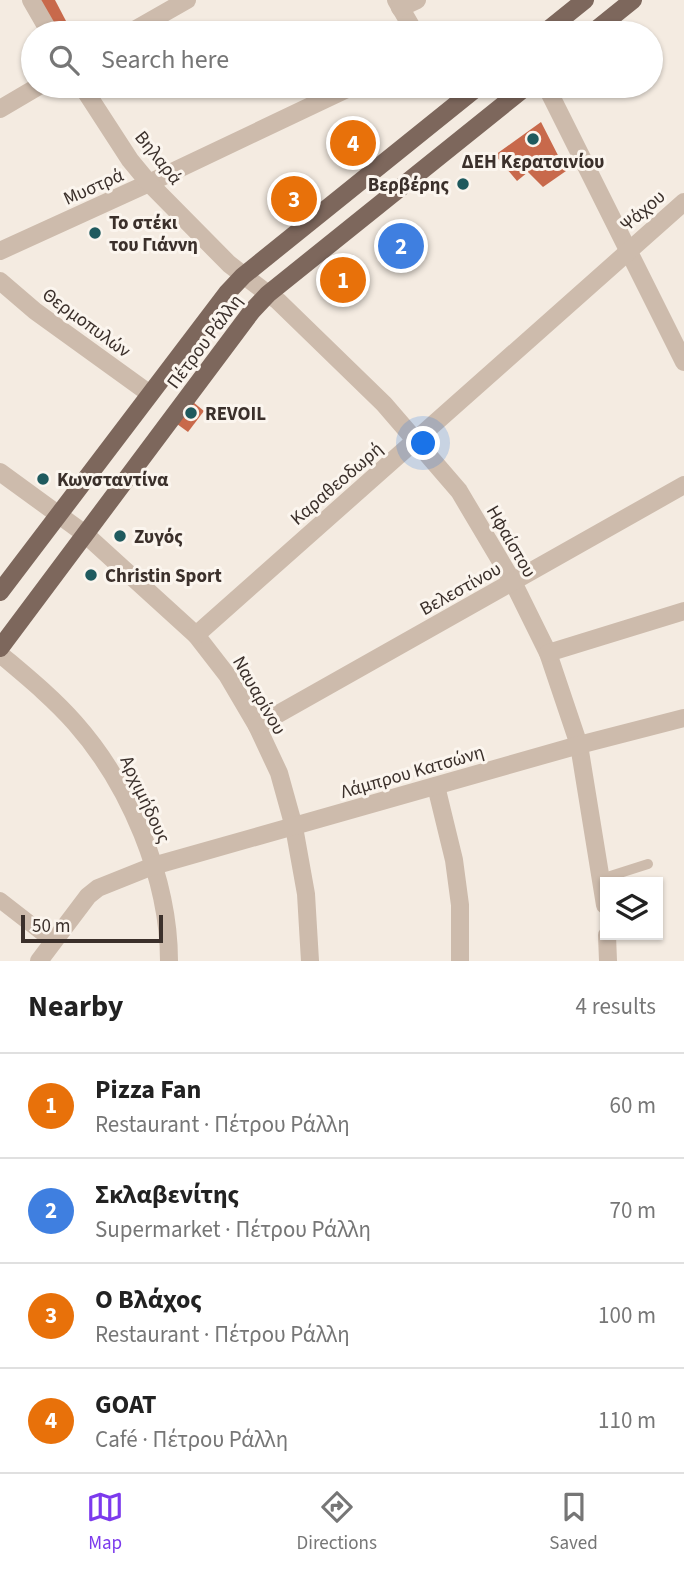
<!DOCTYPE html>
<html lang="en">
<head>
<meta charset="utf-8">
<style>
  :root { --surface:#fff; --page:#f6f6f6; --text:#222; --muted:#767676; --line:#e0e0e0; --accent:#7c3aed }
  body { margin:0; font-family:"Source Sans 3",sans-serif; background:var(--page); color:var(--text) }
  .controls { position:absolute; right:21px; bottom:21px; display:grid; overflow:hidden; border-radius:0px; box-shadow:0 2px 5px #0004 }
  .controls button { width:63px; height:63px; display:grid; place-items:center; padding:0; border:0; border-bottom:2px solid var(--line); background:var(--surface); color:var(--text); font:35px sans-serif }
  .scale { position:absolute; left:21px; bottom:18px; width:142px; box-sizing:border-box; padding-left:7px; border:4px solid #3b302b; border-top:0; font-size:19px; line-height:24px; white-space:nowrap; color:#3b302b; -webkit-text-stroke:5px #fbf5ee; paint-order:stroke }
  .you { position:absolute; left:424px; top:444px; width:24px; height:24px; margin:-18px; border:5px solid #fff; border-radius:50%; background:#1a73e8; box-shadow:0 0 0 10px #1a73e833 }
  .badge { display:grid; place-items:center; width:46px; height:46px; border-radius:50%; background:var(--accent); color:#fff; font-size:23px; font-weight:700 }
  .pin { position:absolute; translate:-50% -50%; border:4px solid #fff; box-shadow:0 2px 7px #0006 }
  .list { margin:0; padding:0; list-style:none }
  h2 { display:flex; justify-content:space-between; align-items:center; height:91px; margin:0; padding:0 28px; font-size:30px }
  h2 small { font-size:23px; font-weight:400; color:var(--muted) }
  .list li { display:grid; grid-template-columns:46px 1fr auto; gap:21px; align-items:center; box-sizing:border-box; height:105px; padding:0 28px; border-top:2px solid var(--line) }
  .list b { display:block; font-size:26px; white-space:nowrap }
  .list p { margin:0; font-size:23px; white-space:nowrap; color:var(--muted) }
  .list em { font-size:23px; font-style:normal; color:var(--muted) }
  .icon { flex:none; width:38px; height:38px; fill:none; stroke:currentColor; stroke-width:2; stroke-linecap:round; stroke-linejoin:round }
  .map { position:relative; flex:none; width:684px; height:961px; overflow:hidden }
  .search { position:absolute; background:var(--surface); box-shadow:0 2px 5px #0004; left:21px; right:21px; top:21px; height:77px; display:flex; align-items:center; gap:18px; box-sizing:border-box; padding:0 24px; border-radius:38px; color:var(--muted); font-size:26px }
  .sheet { height:511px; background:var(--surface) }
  nav { display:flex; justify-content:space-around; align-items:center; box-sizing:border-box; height:98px; border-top:2px solid var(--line); background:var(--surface); font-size:19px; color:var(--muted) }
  nav a { display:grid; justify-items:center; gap:4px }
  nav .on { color:var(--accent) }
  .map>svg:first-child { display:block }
  .building { fill:#c8694b }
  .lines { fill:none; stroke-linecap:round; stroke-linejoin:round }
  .service { stroke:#cdbbac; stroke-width:10 }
  .pedestrian { stroke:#cdbbac; stroke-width:16 }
  .minor { stroke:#cdbbac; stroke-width:18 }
  .tertiary { stroke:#cdbbac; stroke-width:18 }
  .primary { stroke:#7d675c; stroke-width:18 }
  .poi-dot { fill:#1f5a5e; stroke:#fbf5ee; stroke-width:2.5 }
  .labels { text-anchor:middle; stroke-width:6; stroke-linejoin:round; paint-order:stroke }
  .street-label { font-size:19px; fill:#3b302b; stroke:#fbf5ee }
  .poi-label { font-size:19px; font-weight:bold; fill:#3b302b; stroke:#fbf5ee; text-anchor:start }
</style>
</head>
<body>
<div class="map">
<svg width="684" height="961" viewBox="0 0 684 961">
  <rect width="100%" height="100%" fill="#f4ebe1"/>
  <g class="building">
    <polygon points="35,0 55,0 66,21 51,29"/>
    <polygon points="64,24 70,33 55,33 53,31"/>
    <polygon points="541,122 566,171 543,187 528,172 517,181 495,155"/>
    <polygon points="193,402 204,411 188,432 177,424"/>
  </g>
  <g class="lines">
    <polyline class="service" points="601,879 648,864"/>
    <polyline class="pedestrian" points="0,900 54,942"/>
    <g class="minor">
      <polyline points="396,0 415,33"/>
      <polyline points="400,8 417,0"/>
      <polyline points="129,33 187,0"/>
      <polyline points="546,86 684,362"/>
      <polyline points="0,109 39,86"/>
      <polyline points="0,251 149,183 353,86"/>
      <polyline points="0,281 35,311 150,394"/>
      <polyline points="268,294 278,301 384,404 459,491 513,582 548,653 579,745 605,905"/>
      <polyline points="85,534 196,635 227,675 257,726 279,773 294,827 306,894 310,961"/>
      <polyline points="196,635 684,202"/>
      <polyline points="548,653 684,611"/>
      <path d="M0 654C26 676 52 697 75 723 129 784 169 878 169 961"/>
      <polyline points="257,726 684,485"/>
      <polyline points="436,786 454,860 460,905 460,961"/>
      <polyline points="607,935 608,961"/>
      <polyline points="39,961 88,896 98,888 153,866 579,745 684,718"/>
    </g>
    <g class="tertiary">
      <polyline points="31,0 50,33"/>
      <polyline points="82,86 130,160 149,183 229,264 268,294"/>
      <polyline points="0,472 85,534"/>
    </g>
    <g class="primary">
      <polyline points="544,33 585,0"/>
      <polyline points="592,33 633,0"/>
      <polyline points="0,592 227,293 243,276 479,86"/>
      <polyline points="0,648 252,311 268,294 527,86"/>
    </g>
  </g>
  <g class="poi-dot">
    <circle cx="533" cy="139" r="7"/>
    <circle cx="463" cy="184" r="7"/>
    <circle cx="95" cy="233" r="7"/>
    <circle cx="191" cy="413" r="7"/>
    <circle cx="43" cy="479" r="7"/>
    <circle cx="120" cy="536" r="7"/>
    <circle cx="91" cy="575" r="7"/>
  </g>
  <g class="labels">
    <g class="street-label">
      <text transform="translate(159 157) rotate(51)" y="7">Βηλαρά</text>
      <text transform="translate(93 186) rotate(-24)" y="7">Μυστρά</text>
      <text transform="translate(642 210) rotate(-41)" y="7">Ψάχου</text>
      <text transform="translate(87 322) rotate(36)" y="7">Θερμοπυλών</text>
      <text transform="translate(204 341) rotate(-53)" y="7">Πέτρου Ράλλη</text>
      <text transform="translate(336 483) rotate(-41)" y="7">Καραθεοδωρή</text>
      <text transform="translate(512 541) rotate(60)" y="7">Ηφαίστου</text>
      <text transform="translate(460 588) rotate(-29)" y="7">Βελεστίνου</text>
      <text transform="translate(260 695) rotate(60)" y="7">Ναυαρίνου</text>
      <text transform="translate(412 771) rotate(-16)" y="7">Λάμπρου Κατσώνη</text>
      <text transform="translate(146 799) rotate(65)" y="7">Αρχιμήδους</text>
    </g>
    <g class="poi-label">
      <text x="533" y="168" text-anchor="middle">ΔΕΗ Κερατσινίου</text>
      <text x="449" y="191" text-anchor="end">Βερβέρης</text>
      <text x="109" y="229">Το στέκι<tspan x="109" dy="22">του Γιάννη</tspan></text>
      <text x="205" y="420">REVOIL</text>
      <text x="57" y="486">Κωνσταντίνα</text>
      <text x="134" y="543">Ζυγός</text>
      <text x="105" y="582">Christin Sport</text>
    </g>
  </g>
</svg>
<div class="controls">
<button><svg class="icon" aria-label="layers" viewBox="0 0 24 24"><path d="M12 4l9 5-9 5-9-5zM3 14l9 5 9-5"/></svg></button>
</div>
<div class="scale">50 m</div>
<div class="you"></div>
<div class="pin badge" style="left:343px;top:280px;background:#e8710a">1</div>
<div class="pin badge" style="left:401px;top:246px;background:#3f7fe0">2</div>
<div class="pin badge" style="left:294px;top:199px;background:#e8710a">3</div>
<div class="pin badge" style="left:353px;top:143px;background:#e8710a">4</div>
<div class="search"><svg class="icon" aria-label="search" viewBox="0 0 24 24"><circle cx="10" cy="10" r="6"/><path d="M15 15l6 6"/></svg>Search here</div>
</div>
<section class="sheet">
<h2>Nearby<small>4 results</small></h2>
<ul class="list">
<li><span class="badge" style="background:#e8710a">1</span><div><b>Pizza Fan</b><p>Restaurant · Πέτρου Ράλλη</p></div><em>60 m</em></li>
<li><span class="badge" style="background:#3f7fe0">2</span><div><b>Σκλαβενίτης</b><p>Supermarket · Πέτρου Ράλλη</p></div><em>70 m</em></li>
<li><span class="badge" style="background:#e8710a">3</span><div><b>Ο Βλάχος</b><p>Restaurant · Πέτρου Ράλλη</p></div><em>100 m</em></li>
<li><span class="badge" style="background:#e8710a">4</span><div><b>GOAT</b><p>Café · Πέτρου Ράλλη</p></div><em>110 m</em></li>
</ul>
</section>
<nav>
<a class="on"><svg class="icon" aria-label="map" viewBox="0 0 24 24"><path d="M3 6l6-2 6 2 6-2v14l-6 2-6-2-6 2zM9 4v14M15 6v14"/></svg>Map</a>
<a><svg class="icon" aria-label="directions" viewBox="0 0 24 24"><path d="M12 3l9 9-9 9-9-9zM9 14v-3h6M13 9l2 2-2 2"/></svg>Directions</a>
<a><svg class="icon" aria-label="saved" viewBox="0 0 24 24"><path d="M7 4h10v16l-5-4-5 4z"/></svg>Saved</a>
</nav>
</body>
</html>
